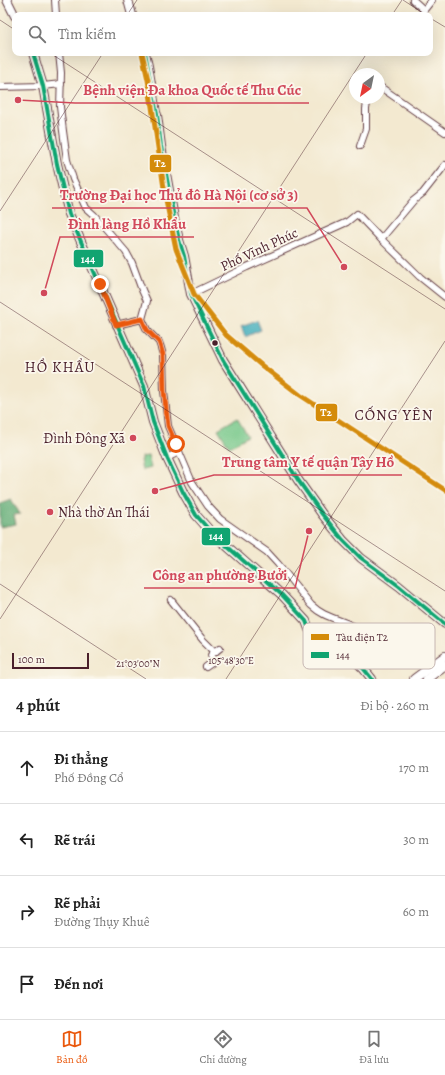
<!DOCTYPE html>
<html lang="vi">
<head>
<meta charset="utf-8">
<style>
  :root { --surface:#fff; --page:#f2f2f2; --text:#222; --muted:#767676; --line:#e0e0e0; --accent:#ea580c }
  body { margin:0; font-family:Alegreya,serif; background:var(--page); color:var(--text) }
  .compass { position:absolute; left:349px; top:68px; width:36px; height:36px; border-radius:50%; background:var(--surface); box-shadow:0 4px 16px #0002; rotate:213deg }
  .scale { position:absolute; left:12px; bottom:10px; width:77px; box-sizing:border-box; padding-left:4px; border:2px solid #4a1f2b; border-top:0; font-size:11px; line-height:14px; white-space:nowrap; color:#4a1f2b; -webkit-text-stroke:3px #fbf7ec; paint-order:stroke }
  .stop { position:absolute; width:12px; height:12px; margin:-9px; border:3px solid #ea580c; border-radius:50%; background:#fff }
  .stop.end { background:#ea580c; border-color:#fff; box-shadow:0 1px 4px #0008 }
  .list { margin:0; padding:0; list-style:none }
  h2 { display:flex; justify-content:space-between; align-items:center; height:52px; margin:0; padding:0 16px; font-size:17px }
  h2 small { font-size:13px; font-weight:400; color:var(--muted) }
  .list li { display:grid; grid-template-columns:26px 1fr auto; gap:12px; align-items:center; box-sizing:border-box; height:72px; padding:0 16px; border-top:1px solid var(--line) }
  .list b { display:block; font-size:15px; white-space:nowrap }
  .list p { margin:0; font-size:13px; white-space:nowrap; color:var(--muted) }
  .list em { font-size:13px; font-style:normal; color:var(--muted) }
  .icon { flex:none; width:22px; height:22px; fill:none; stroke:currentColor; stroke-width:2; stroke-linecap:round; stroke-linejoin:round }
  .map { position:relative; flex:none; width:445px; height:679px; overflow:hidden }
  .search { position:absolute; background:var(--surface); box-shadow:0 4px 16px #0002; left:12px; right:12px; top:12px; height:44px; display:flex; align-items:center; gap:10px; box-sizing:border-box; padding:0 14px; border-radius:8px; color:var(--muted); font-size:15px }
  .sheet { height:340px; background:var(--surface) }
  nav { display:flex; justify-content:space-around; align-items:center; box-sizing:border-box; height:56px; border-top:1px solid var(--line); background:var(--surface); font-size:11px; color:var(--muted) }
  nav a { display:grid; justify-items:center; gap:2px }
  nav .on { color:var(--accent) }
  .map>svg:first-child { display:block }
  .green { fill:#76c789; stroke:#60735a }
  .forest { fill:#60ac75; stroke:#556650 }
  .water { fill:#3baab9; stroke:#426472 }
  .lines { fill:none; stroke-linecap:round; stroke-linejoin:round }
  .minor-casing { stroke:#633d44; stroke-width:8 }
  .major-casing { stroke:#633d44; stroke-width:10 }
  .minor { stroke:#fff; stroke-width:6 }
  .major { stroke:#fff; stroke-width:8 }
  .bus-1-casing { stroke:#fbf7ec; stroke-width:7 }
  .bus-1 { stroke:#11a471; stroke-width:4 }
  .metro-1-casing { stroke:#fbf7ec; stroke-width:8 }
  .metro-1 { stroke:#d48b09; stroke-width:5 }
  .route { stroke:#ea580c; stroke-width:5 }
  .ticks { fill:none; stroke:#4a1f2b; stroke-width:1; stroke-opacity:0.45 }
  .bus-dot { fill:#4a1f2b; stroke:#fbf7ec; stroke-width:1.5 }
  .poi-dot { fill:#d1495b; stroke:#fbf7ec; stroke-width:1.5 }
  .labels { text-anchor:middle; stroke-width:3.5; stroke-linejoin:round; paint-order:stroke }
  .street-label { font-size:14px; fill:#4a1f2b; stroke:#fbf7ec }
  .poi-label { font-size:14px; fill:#4a1f2b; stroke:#fbf7ec; text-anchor:end }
  .neighbourhood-label { font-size:15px; letter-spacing:1px; fill:#4a1f2b; stroke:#fbf7ec }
  .key { fill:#fbf7ec; stroke:#c6b6b2; stroke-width:1 }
  .key-label { font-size:11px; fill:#4a1f2b }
  .ticks-label { font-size:10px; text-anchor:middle; fill:#4a1f2b; stroke:#fbf7ec; stroke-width:3.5; stroke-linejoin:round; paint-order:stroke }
  .leader { fill:none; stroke:#d1495b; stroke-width:1.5 }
  .callout-dot { fill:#d1495b; stroke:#fbf7ec; stroke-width:1.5 }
  .callout-label { font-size:15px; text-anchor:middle; font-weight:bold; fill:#d1495b; stroke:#fbf7ec; stroke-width:3.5; stroke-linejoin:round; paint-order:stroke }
  .line-badge { stroke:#fbf7ec; stroke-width:1.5 }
  .badge-label { font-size:11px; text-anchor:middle; font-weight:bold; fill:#fff }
</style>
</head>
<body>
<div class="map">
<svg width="445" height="679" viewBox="0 0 445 679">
  <rect width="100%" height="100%" fill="#fbf7ec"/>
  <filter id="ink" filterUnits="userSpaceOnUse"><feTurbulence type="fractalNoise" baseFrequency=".025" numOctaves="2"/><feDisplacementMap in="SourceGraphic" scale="8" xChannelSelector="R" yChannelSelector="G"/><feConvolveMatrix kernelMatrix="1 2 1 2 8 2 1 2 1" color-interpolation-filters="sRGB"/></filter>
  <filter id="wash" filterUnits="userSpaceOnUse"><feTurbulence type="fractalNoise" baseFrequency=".012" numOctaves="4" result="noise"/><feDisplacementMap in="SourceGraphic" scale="16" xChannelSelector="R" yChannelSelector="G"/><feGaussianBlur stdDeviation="0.9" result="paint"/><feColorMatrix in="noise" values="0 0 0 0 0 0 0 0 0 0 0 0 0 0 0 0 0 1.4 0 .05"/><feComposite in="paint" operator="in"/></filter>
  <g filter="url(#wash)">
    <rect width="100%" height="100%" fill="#f3e9d0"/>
    <g class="green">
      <polygon points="237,418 248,436 229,447 218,429"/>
      <polygon points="148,456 151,468 142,470 140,460 141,460 141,457"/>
    </g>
    <polygon class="forest" points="11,499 20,514 14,515 16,524 0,527 0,503"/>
    <polygon class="water" points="257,320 261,330 245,337 241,326"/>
  </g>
  <g filter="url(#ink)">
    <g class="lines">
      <g class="minor-casing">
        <g id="minor">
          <polyline points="55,0 56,15"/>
          <polyline points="413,0 424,10 432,0"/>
          <path d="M59 53 61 73 60 107 63 131 67 160 73 179 86 208 94 215 126 252 132 263 142 290 147 301 142 319 147 330 159 342 161 348 163 355 164 391 168 426 192 482 208 506 220 519 267 552 278 564 311 605C323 616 331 617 346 623 362 630 378 638 390 651"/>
          <polyline points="379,86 445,132"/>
          <polyline points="0,87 43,86 61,84"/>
          <polyline points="360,146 366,129 366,109 368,98"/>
          <polyline points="381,239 413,201 423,193 445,165"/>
          <polyline points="191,294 247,267 347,222 357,214 381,239 420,277 445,297"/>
          <polyline points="116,325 142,319"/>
          <polyline points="167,458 179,452"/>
          <polyline points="171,600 203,640 215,652"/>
          <polyline points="206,667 213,662 211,655 220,648"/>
        </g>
      </g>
      <g class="major-casing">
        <g id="major">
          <polyline points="7,0 15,16"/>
          <polyline points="128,0 132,15"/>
          <polyline points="33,53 43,86 57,164 69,214 144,386 153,422 167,458 183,492 196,515 211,532 282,595 306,621 309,629 314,634 319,638 338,646 345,651 363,668 372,679"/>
          <polyline points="145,53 148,66 156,113 157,115 161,146 174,218 179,240 184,256 191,294 223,360 298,480 322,514 343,540 361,558 399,586 445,624"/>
          <polyline points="414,679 445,656"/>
          <polyline points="427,679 445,665"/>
        </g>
      </g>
      <use href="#minor" class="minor"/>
      <use href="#major" class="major"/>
      <g class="bus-1-casing">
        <g id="bus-1">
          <polyline points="33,53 43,86 57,164 69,214 144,386 153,422 167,458 183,492 196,515 211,532 282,595 306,621 309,629 314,634 319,638 338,646 345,651 363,668 372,679"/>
          <polyline points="145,53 157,115 161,146 174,218 179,240 184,256 191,294 223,360 298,480 322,514 343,540 361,558 399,586 445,624"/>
        </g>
      </g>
      <use href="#bus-1" class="bus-1"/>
      <g class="metro-1-casing">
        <polyline id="metro-1" points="142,53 148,80 165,195 176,249 194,294 226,335 261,365 300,395 445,490"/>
      </g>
      <use href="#metro-1" class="metro-1"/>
    </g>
  </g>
  <g class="lines" filter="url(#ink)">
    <polyline class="route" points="100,284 116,325 142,319 147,330 159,342 161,348 163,355 164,391 168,426 176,444"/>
  </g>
  <path class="ticks" d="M403 0 426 15M127 15 137 0M392 15 402 0M430 18 445 27M0 20 15 30M50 53 445 309M0 211 103 53M0 302 445 591M0 584 146 679M0 619 367 53M226 679 445 341"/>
  <circle class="bus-dot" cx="215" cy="343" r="3.5"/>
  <g class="poi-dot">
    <circle cx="133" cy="438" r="4"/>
    <circle cx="50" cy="512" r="4"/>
  </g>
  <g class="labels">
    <g class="street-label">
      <text transform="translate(259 249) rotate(-25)" y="5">Phố Vĩnh Phúc</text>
    </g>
    <g class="poi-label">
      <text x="125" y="443">Đình Đông Xã</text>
      <text x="58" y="517" text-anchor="start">Nhà thờ An Thái</text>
    </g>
    <g class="neighbourhood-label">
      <text x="60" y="372">HỒ KHẨU</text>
      <text x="394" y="420">CỐNG YÊN</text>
    </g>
  </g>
  <rect x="303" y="623" width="132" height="46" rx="6" class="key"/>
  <rect x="311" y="634" width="18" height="6" fill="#d48b09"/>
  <rect x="311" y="652" width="18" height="6" fill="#11a471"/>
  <g class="key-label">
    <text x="336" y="641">Tàu điện T2</text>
    <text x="336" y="659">144</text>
  </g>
  <g class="ticks-label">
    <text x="231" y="664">105°48'30"E</text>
    <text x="138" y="667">21°03'00"N</text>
  </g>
  <path class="leader" d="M18 100L75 103H309M344 267L307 208H52M44 293L60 237H194M155 491L214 475H402M309 531L295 588H144"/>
  <g class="callout-dot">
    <circle cx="18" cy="100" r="4"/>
    <circle cx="344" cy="267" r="4"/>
    <circle cx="44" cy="293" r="4"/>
    <circle cx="155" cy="491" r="4"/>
    <circle cx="309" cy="531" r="4"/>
  </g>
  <g class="callout-label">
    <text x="192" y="95">Bệnh viện Đa khoa Quốc tế Thu Cúc</text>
    <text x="179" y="200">Trường Đại học Thủ đô Hà Nội (cơ sở 3)</text>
    <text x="127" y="229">Đình làng Hồ Khẩu</text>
    <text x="308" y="467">Trung tâm Y tế quận Tây Hồ</text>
    <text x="220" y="580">Công an phường Bưởi</text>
  </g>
  <g class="line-badge">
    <rect x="149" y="154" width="23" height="19" rx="4" fill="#d48b09"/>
    <rect x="73" y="249" width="31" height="19" rx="4" fill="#11a471"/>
    <rect x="315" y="403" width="23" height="19" rx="4" fill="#d48b09"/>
    <rect x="201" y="527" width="30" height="19" rx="4" fill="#11a471"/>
  </g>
  <g class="badge-label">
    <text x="160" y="167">T2</text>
    <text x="88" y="263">144</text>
    <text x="326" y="416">T2</text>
    <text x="216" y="540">144</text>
  </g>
</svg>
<svg class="compass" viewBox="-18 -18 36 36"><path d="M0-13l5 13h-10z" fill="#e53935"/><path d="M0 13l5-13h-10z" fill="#767676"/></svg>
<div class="scale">100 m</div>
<div class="stop" style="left:176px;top:444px"></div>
<div class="stop end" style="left:100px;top:284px"></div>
<div class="search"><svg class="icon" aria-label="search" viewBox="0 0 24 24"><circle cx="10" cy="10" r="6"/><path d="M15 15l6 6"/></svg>Tìm kiếm</div>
</div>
<section class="sheet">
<h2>4 phút<small>Đi bộ · 260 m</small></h2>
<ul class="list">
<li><svg class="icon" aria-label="ahead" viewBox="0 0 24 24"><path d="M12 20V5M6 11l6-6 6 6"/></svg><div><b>Đi thẳng</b><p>Phố Đồng Cổ</p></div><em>170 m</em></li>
<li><svg class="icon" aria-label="left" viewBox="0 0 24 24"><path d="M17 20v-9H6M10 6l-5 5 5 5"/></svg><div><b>Rẽ trái</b></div><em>30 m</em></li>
<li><svg class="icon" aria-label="right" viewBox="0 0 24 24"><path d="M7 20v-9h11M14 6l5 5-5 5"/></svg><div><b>Rẽ phải</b><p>Đường Thụy Khuê</p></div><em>60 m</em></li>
<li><svg class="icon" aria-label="arrive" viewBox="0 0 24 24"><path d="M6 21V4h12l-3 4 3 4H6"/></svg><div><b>Đến nơi</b></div></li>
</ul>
</section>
<nav>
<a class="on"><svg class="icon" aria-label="map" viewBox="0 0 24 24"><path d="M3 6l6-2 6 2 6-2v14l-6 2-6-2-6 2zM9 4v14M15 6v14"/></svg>Bản đồ</a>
<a><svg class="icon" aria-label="directions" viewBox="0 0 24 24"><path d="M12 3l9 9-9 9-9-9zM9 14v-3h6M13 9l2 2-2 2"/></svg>Chỉ đường</a>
<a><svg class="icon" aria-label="saved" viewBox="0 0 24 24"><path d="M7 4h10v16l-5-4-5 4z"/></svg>Đã lưu</a>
</nav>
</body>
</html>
